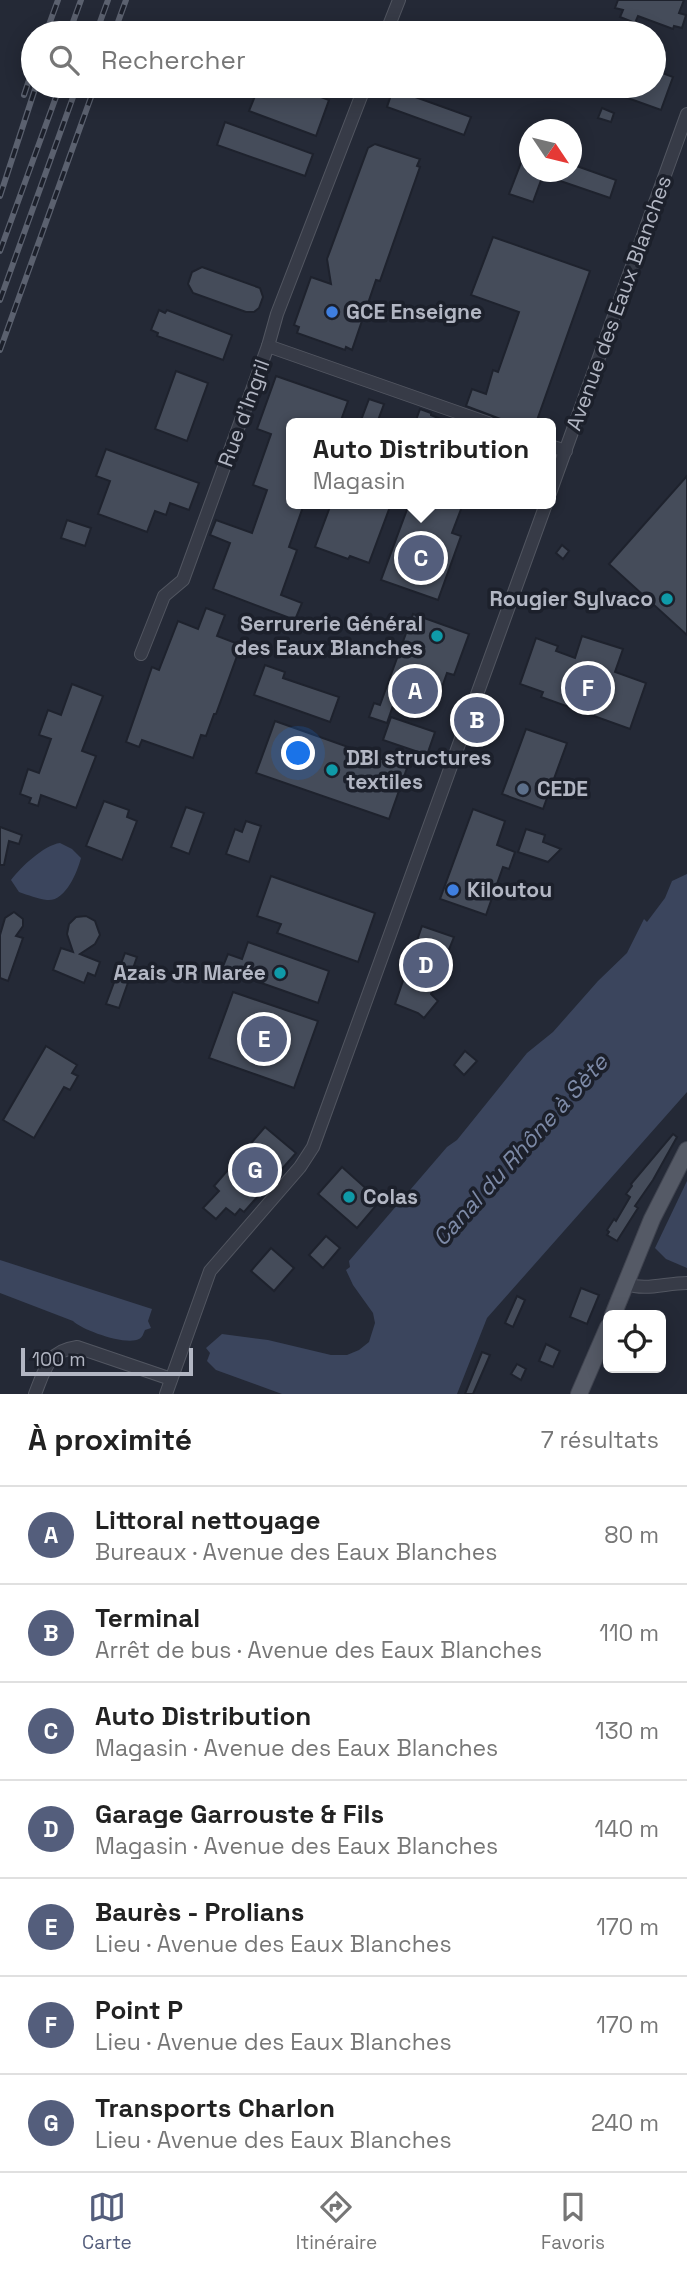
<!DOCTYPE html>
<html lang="fr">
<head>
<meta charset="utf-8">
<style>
  :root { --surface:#fff; --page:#f2f2f2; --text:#222; --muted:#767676; --line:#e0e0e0; --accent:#545e7c }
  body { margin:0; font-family:"Space Grotesk",sans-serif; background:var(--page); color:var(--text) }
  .controls { position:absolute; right:21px; bottom:21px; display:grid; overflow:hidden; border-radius:10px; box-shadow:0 4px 18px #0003 }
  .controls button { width:63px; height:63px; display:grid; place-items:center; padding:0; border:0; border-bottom:2px solid var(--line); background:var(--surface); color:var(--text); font:35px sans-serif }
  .compass { position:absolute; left:519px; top:119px; width:63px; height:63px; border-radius:50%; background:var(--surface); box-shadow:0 4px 18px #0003; rotate:125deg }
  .scale { position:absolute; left:21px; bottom:18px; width:172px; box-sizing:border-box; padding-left:7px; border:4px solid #b2b6c3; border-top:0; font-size:19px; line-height:24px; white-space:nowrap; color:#b2b6c3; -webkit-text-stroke:5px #1c202b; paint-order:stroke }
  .you { position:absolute; left:299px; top:754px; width:24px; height:24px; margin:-18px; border:5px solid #fff; border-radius:50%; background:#1a73e8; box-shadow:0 0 0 10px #1a73e833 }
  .badge { display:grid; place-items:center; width:46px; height:46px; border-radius:50%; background:var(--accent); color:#fff; font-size:23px; font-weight:700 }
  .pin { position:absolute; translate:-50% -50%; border:4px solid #fff; box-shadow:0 2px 7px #0006 }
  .popup { position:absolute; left:286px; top:418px; width:270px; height:91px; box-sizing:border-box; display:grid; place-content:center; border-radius:10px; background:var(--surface); filter:drop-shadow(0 2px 5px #0005); font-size:23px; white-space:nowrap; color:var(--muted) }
  .popup b { font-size:26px; color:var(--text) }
  .popup::after { content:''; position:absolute; left:50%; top:100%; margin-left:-14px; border:14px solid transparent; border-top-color:var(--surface) }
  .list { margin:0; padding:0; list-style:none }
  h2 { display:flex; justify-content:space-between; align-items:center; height:91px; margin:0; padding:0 28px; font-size:30px }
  h2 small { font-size:23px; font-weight:400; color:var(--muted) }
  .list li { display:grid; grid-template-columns:46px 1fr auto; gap:21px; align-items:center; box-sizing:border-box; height:98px; padding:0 28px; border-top:2px solid var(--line) }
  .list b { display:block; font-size:26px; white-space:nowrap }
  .list p { margin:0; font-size:23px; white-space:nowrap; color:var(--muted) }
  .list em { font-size:23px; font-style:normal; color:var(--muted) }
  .icon { flex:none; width:38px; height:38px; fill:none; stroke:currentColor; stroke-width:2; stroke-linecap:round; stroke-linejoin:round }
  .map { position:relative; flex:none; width:687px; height:1394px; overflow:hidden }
  .search { position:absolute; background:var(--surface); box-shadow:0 4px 18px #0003; left:21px; right:21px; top:21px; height:77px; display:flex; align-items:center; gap:18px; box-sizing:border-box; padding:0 24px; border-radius:38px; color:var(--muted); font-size:26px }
  .sheet { height:777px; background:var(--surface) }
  nav { display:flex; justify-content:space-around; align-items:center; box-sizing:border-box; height:98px; border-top:2px solid var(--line); background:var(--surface); font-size:19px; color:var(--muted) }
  nav a { display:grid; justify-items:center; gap:4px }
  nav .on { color:var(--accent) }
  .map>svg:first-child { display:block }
  .water { fill:#3b455d }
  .building { fill:#454c5a; stroke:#1e222d; stroke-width:2 }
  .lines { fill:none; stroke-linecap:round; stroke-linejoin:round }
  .minor-casing { stroke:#525661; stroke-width:14 }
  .major-casing { stroke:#404450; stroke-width:18 }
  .minor { stroke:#373b47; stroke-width:12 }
  .major { stroke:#555a66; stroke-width:16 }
  .rail-casing { stroke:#5b616f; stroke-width:6 }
  .rail { stroke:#1c202b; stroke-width:3.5; stroke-dasharray:10; stroke-linecap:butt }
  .shop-dot { fill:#3f7fe0; stroke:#1c202b; stroke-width:2.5 }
  .culture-dot { fill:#0f9aa8; stroke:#1c202b; stroke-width:2.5 }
  .service-dot { fill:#5c6f8a; stroke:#1c202b; stroke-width:2.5 }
  .labels { text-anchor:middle; stroke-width:7; stroke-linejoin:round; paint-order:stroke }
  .street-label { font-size:21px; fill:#b2b6c3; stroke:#1c202b }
  .poi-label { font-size:21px; font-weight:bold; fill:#b2b6c3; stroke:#1c202b; text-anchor:start }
  .water-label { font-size:23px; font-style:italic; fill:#7d8aa7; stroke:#1c202b }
</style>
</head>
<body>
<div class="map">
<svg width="687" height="1394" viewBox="0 0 687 1394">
  <rect width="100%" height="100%" fill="#242936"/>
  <g class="water">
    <path d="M60 843 72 849 81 858C77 873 65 902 47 900 38 899 28 895 19 892L11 880C21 867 44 845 60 843Z"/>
    <polygon points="687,874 687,1092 487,1318 457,1394 282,1394 216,1370 207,1361 210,1353 206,1348 222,1334 268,1340 331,1355 347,1355 359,1350 369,1342 375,1323 373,1313 353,1285 346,1270 350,1267 349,1261 447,1147 457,1140 527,1053 553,1032 598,981 627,953 644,919 647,922 665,898 672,881"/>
    <polygon points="687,1181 687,1268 666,1259 655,1248"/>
    <path d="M0 1260 152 1309 148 1321 151 1328 145 1330C143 1334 143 1337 139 1339 126 1346 82 1330 73 1321L0 1293Z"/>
  </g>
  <g class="building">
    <polygon points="618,0 684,0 679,13 686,15 682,28 674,26 673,29 638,16 635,23 620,17 623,10 615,8"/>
    <polygon points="660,72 673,77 661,110 597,87 654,86"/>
    <polygon points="259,86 292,86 329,100 316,136 249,111"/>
    <polygon points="393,89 471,117 464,135 387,107"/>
    <polygon points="602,108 614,113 611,122 598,118"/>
    <polygon points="225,122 313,154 305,176 217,145"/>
    <polygon points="529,142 529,172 571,172 571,164 616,180 610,198 543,175 533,202 509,194"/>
    <polygon points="375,144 420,159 417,166 420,167 380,281 376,280 352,350 346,347 345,350 297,333 299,327 294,325 311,277 331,284 327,259 368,148"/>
    <polygon points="493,237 590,271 536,423 511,423 466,406 472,389 486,394 493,370 498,372 519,312 471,295"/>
    <polygon points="202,267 260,288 263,297 259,308 254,312 246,312 193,293 188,284 192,272"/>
    <polygon points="159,310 165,313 167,310 232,335 223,360 157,336 158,333 151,330"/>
    <polygon points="176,371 208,383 187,441 155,429"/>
    <polygon points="276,376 348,401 340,423 291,423 291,504 304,504 289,547 297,550 281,595 302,603 295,620 213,589 230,543 210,535 216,520 252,533 267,490 253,485 271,434 257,429"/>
    <polygon points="369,399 384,404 377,423 360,423"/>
    <polygon points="420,409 431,413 431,415 450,423 415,423"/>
    <polygon points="106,449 199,483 189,510 170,503 166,515 155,511 147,532 98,514 110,481 96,476"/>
    <polygon points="687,476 687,635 609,564"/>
    <polygon points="331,504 391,504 369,563 350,556 348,559 315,547"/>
    <polygon points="409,504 463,504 452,533 461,536 438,600 381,580"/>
    <polygon points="67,520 91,528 85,546 61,538"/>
    <polygon points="562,545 569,551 563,559 556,553"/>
    <polygon points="206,608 225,615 217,636 241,645 216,714 214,714 206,736 201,735 193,758 142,740 139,747 126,742 152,667 159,670 178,621 198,629"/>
    <polygon points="413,614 469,634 454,675 447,673 435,707 397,694 387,723 369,717 374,703 380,705"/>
    <polygon points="582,636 623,649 615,672 646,683 630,729 541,697 543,692 520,684 536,638 558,646 556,651 575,658"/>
    <polygon points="265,665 285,672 283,678 339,697 330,722 254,695"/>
    <polygon points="72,684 103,696 82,751 96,756 76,808 41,795 38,806 29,803 31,798 20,794 28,769 39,773 51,739 39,735 48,710 61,715"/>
    <polygon points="391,717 435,732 427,755 383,740"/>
    <polygon points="275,721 407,768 389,819 256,773"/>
    <polygon points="526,729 567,743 543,809 502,794"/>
    <polygon points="104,801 129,810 127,817 137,821 122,860 86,846"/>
    <polygon points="186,807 204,813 189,854 171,847"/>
    <polygon points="473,809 505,821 497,845 515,852 509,869 503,867 486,915 440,899"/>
    <polygon points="246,821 261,826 249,862 226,854 235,829 242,832"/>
    <polygon points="0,827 22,835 19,844 9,841 4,865 0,865"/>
    <polygon points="526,829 545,835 543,842 561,849 548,862 518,852"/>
    <polygon points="271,876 375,913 358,962 277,933 281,924 257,916"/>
    <polygon points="14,912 23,919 23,926 16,936 23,938 8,981 0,978 0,935 5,918"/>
    <polygon points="86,916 95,921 100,935 95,944 80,954 100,962 95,976 88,973 84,983 53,970 61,948 73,952 67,934 69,924 76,917"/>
    <polygon points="422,926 454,937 431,994 438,1001 424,1018 418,1013 395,1004"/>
    <polygon points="248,942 329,971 318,1003 222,969 228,954 242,959"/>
    <polygon points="125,953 137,957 119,1008 106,1004"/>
    <polygon points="233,992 318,1021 294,1088 209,1058"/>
    <polygon points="46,1046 77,1065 72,1073 78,1076 70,1090 64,1087 34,1138 3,1120"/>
    <polygon points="465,1051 477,1061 464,1075 454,1065"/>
    <polygon points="265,1127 296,1153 244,1212 240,1209 235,1215 226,1208 216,1219 203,1208 219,1191 214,1186"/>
    <polygon points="673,1134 677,1137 653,1180 635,1206 638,1208 617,1241 607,1235 609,1232 607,1230 614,1219 616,1221 630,1197 626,1194 632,1186 631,1184"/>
    <polygon points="342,1167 380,1201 357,1228 318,1194"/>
    <polygon points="326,1236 340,1248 323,1268 309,1255"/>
    <polygon points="271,1248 294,1268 274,1291 251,1271"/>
    <polygon points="581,1288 599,1295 587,1324 570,1317"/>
    <polygon points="517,1296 525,1300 513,1327 505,1323"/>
    <polygon points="546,1344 560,1351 553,1367 539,1361"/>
    <polygon points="482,1352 490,1355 473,1394 465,1394"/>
    <polygon points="517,1364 526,1369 521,1380 511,1374"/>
  </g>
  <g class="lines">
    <g class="minor-casing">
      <g id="minor">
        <polyline points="386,33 399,0"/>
        <polyline points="268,346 277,314 365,86"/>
        <polyline points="550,446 566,451"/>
        <polyline points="550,493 687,114"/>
        <polyline points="141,654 164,596 183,580 268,346 488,423"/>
        <path d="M627 1284C645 1291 666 1283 687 1283"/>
        <path d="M35 1394C45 1369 48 1351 77 1347L171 1379"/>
        <polyline points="166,1394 210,1271 300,1167 313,1147 546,504"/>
      </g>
    </g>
    <g class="major-casing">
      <g id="major">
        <polyline points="613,1315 652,1219 687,1150"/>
        <polyline points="579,1394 608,1327"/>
      </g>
    </g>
    <use href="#minor" class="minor"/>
    <use href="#major" class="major"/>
    <g class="rail-casing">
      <g id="rail">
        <polyline points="46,33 58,0"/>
        <polyline points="69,33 81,0"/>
        <polyline points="96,33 108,0"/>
        <polyline points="114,33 126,0"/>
        <polyline points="24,95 33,68"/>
        <polyline points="0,196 36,86"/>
        <polyline points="0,251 60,86"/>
        <polyline points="0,300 77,86"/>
        <polyline points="0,350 95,86"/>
      </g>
    </g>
    <use href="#rail" class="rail"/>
  </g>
  <g class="shop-dot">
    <circle cx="332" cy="312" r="7"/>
    <circle cx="453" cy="890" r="7"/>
  </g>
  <g class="culture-dot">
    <circle cx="667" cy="599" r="7"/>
    <circle cx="437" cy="636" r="7"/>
    <circle cx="332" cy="770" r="7"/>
    <circle cx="280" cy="973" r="7"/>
    <circle cx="349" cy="1197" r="7"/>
  </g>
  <circle class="service-dot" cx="523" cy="789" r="7"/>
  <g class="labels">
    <g class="street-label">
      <text transform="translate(619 303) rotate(-70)" y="7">Avenue des Eaux Blanches</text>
      <text transform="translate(244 413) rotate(-70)" y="7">Rue d'Ingril</text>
    </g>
    <g class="poi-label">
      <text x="346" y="319">GCE Enseigne</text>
      <text x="653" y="606" text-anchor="end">Rougier Sylvaco</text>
      <text x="423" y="631" text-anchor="end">Serrurerie Général<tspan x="423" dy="24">des Eaux Blanches</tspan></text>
      <text x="346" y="765">DBI structures<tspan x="346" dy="24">textiles</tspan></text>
      <text x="537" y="796">CEDE</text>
      <text x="467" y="897">Kiloutou</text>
      <text x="266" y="980" text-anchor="end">Azais JR Marée</text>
      <text x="363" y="1204">Colas</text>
    </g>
    <g class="water-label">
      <text transform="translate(520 1150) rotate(-48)" y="8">Canal du Rhône à Sète</text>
    </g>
  </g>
</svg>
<div class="controls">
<button><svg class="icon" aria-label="locate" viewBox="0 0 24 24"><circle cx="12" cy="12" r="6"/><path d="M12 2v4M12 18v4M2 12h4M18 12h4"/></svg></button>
</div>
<svg class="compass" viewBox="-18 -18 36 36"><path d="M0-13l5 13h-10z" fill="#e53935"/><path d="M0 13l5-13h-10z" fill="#767676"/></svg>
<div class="scale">100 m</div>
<div class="you"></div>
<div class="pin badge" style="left:415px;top:691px">A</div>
<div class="pin badge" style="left:477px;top:720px">B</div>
<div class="pin badge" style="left:421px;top:558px">C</div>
<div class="popup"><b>Auto Distribution</b>Magasin</div>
<div class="pin badge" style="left:426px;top:965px">D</div>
<div class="pin badge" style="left:264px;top:1039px">E</div>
<div class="pin badge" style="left:588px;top:688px">F</div>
<div class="pin badge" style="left:255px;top:1170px">G</div>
<div class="search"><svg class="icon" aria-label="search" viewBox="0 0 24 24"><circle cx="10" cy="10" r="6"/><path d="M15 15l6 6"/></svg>Rechercher</div>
</div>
<section class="sheet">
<h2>À proximité<small>7 résultats</small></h2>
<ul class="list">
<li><span class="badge">A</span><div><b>Littoral nettoyage</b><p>Bureaux · Avenue des Eaux Blanches</p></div><em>80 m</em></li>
<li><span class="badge">B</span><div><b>Terminal</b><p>Arrêt de bus · Avenue des Eaux Blanches</p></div><em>110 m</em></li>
<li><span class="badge">C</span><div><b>Auto Distribution</b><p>Magasin · Avenue des Eaux Blanches</p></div><em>130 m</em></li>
<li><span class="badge">D</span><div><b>Garage Garrouste &amp; Fils</b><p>Magasin · Avenue des Eaux Blanches</p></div><em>140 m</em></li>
<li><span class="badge">E</span><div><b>Baurès - Prolians</b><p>Lieu · Avenue des Eaux Blanches</p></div><em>170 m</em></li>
<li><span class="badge">F</span><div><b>Point P</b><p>Lieu · Avenue des Eaux Blanches</p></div><em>170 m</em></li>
<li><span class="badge">G</span><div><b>Transports Charlon</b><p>Lieu · Avenue des Eaux Blanches</p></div><em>240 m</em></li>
</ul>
</section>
<nav>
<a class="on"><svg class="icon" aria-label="map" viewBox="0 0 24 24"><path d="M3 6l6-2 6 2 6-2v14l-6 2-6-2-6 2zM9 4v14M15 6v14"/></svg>Carte</a>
<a><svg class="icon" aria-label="directions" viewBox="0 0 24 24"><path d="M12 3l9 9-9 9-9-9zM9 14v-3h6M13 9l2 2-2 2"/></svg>Itinéraire</a>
<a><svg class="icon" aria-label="saved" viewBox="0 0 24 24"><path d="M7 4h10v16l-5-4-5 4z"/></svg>Favoris</a>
</nav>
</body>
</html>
